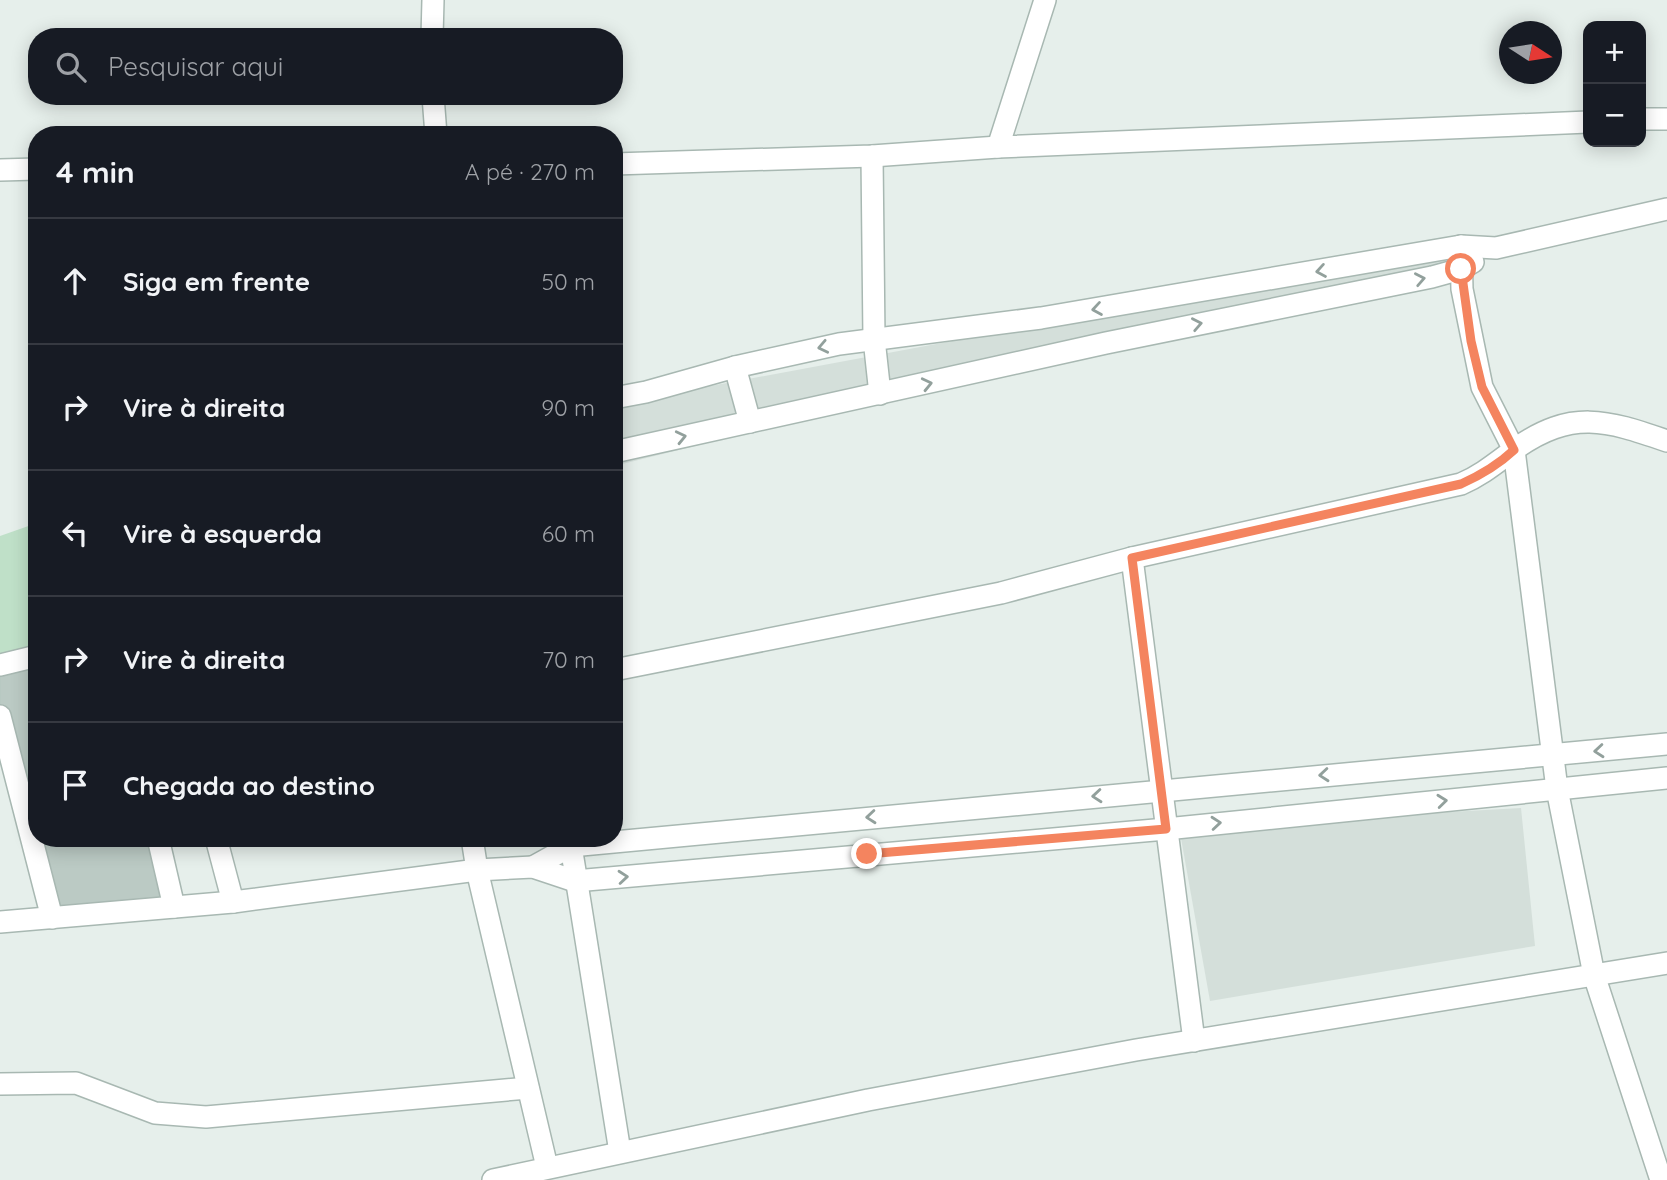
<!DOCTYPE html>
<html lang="pt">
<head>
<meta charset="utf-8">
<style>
  :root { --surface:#171b24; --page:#20242c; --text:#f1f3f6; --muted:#9ea1a6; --line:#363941 }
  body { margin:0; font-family:Quicksand,sans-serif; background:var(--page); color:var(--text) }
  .controls { position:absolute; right:21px; top:21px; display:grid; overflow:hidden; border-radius:14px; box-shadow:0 4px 18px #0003 }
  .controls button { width:63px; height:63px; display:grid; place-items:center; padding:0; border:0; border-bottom:2px solid var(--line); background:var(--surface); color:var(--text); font:35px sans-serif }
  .compass { position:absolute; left:1499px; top:21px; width:63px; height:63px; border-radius:50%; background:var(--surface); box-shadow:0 4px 18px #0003; rotate:102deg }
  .stop { position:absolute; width:21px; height:21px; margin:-16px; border:5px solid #f4845f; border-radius:50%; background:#fff }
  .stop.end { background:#f4845f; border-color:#fff; box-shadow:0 2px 7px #0008 }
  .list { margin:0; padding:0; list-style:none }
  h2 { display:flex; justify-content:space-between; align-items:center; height:91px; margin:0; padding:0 28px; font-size:30px }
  h2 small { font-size:23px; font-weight:400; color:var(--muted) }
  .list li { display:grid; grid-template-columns:46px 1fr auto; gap:21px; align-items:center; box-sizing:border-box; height:126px; padding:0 28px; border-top:2px solid var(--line) }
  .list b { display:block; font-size:26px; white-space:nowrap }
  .list em { font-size:23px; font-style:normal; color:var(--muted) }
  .icon { flex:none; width:38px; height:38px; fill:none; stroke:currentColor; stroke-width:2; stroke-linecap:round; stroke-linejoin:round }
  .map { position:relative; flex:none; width:1667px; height:1180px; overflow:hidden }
  .search { position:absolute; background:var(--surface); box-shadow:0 4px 18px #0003; left:28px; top:28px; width:595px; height:77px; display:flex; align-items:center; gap:18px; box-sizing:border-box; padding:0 24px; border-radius:28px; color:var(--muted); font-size:26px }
  .panel { position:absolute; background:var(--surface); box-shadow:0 4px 18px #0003; left:28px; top:126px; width:595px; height:721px; border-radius:28px }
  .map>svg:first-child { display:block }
  .built { fill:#d4dfda }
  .green { fill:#bfe0c8 }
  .building { fill:#bbcac4; stroke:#b8c9c2; stroke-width:2 }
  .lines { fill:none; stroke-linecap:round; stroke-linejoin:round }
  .minor-casing { stroke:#a8b8b2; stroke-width:24 }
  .minor { stroke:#fff; stroke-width:21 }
  .oneway { stroke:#92a09c }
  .route { stroke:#f4845f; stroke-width:9 }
</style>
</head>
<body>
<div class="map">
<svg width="1667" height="1180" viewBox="0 0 1667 1180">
  <rect width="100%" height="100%" fill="#e6efeb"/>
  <g class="built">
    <polygon points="1461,246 1461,269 1154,333 614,466 614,404"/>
    <polygon points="1521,808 1535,946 1210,1001 1179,827"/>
  </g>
  <polygon class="green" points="37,523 37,656 0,665 0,536"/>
  <polygon class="building" points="37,656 37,838 158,838 174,907 52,918 0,716 0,665"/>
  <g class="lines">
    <g class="minor-casing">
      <g id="minor">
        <polyline points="432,37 433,0"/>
        <polyline points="433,96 436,135"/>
        <polyline points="1641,119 1667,119"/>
        <polyline points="998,147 1045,0"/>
        <polyline points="872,156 874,339 880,394"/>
        <polyline points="614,164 872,156 998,147 1588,122"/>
        <polyline points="0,170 37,169"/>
        <polyline points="1461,246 1462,289 1482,387 1514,450 1557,789 1594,975 1661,1180"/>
        <polyline points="735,367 750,422"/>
        <polyline points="614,398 646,392 735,367 839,344 1041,318 1461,246 1496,248 1667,209"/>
        <polyline points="614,452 1106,343 1432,277 1461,269 1473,262"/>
        <polyline points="1132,558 1194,1041"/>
        <polyline points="0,665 37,656"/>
        <path d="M614 670 1001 593 1132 558 1461 484C1482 475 1497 462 1515 449 1572 409 1606 420 1667 441"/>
        <polyline points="0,716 52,918"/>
        <polyline points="158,838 174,907"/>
        <polyline points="216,838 233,902"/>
        <polyline points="472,838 477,870 547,1167"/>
        <polyline points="571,846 620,1152"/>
        <polyline points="533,867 571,846 1667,744"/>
        <polyline points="0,922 233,902 477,870 533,867 575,881 1166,829 1667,778"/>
        <polyline points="0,1084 76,1083 155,1113 206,1117 528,1088"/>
        <polyline points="493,1180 868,1100 1136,1050 1667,963"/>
      </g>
    </g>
    <use href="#minor" class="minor"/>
  </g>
  <defs><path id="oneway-chevron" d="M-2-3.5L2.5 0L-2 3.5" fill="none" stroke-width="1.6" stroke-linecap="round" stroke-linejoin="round" transform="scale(1.75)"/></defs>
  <g class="oneway">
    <use href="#oneway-chevron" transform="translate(1321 271) rotate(170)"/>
    <use href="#oneway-chevron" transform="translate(1420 279) rotate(-11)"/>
    <use href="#oneway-chevron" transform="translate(1097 309) rotate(171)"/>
    <use href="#oneway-chevron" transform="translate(1197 324) rotate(-11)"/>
    <use href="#oneway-chevron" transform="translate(823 347) rotate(168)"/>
    <use href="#oneway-chevron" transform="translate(927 384) rotate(-13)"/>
    <use href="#oneway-chevron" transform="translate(681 437) rotate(-13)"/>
    <use href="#oneway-chevron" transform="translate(1599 751) rotate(175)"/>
    <use href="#oneway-chevron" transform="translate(1324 775) rotate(175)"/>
    <use href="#oneway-chevron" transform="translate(1097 796) rotate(175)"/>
    <use href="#oneway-chevron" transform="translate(1442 801) rotate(-6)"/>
    <use href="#oneway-chevron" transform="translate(871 817) rotate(175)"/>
    <use href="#oneway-chevron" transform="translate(1216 823) rotate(-5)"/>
    <use href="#oneway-chevron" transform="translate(623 877) rotate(-5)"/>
  </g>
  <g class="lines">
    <path class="route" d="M867 854 1166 829 1132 558 1461 484C1481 475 1498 465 1514 450L1482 387 1471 341 1461 269"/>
  </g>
</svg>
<div class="controls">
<button>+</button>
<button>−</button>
</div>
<svg class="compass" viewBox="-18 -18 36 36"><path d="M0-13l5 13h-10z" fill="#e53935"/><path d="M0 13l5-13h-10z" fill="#9ea1a6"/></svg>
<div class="stop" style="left:1461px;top:269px"></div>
<div class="stop end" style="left:867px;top:854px"></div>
<div class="search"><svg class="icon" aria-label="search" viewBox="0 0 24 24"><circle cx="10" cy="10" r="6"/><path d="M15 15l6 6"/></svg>Pesquisar aqui</div>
<section class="panel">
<h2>4 min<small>A pé · 270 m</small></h2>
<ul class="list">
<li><svg class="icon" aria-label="ahead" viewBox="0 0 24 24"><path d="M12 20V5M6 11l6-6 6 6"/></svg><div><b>Siga em frente</b></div><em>50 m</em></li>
<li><svg class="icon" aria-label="right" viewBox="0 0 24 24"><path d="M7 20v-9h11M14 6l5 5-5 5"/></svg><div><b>Vire à direita</b></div><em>90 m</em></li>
<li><svg class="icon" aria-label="left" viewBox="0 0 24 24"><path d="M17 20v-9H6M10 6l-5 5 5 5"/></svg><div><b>Vire à esquerda</b></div><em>60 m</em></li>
<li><svg class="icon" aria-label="right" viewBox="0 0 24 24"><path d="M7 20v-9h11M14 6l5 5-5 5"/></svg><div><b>Vire à direita</b></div><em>70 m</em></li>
<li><svg class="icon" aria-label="arrive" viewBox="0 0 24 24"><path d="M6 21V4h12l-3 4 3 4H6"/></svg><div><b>Chegada ao destino</b></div></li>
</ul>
</section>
</div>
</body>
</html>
